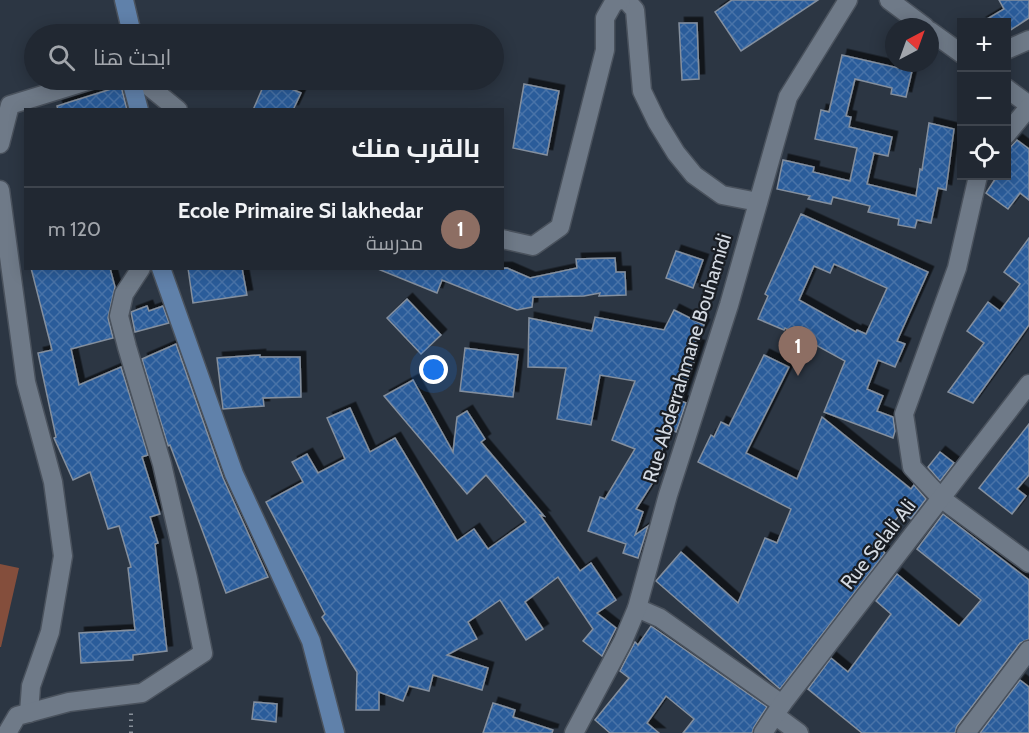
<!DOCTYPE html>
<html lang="ar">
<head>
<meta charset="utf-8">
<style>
  :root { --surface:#212832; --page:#29303a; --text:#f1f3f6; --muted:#a2a6ac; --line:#3e444d; --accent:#f39f83 }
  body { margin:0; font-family:Cabin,Cairo,sans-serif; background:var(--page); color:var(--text); direction:rtl }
  .controls { position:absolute; right:18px; top:18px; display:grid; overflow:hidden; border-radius:0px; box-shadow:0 3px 15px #0003 }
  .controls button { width:54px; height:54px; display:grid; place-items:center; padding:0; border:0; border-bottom:2px solid var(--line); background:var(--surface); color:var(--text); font:30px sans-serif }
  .compass { position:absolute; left:885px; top:18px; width:54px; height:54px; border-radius:50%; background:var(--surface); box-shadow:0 3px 15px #0003; rotate:41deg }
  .you { position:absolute; left:434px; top:370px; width:21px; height:21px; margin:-15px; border:4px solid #fff; border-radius:50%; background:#1a73e8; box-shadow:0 0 0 9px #1a73e833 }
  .badge { display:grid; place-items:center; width:39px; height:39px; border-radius:50%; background:var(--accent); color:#fff; font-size:20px; font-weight:700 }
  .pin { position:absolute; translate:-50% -50px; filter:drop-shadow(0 2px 3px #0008) }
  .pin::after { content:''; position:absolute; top:32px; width:21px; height:18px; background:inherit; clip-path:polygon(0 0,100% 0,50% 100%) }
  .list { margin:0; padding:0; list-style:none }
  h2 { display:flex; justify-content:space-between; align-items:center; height:78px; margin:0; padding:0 24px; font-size:26px }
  h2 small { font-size:20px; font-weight:400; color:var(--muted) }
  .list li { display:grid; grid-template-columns:39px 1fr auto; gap:18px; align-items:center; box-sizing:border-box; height:84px; padding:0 24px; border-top:2px solid var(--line) }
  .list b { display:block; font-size:22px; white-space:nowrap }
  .list p { margin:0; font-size:20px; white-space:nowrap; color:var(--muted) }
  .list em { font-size:20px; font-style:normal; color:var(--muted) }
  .icon { flex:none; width:33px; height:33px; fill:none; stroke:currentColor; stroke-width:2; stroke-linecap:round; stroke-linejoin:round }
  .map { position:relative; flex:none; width:1029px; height:733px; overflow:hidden; direction:ltr }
  .search { position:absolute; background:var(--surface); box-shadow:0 3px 15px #0003; left:24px; top:24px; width:480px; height:66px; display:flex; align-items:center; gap:15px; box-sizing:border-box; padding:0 21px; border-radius:33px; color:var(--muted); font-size:22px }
  .panel { position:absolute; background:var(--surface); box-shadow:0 3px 15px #0003; left:24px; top:108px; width:480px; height:162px; border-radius:0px; direction:rtl }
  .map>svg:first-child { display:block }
  .pitch { fill:#844e3c }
  .building { fill:url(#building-cross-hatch); stroke:#848f9e; stroke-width:1.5; fill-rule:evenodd; filter:url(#shadow) }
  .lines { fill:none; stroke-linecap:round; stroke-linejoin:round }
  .street-casing { stroke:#4a525d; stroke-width:21 }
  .secondary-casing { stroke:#4a525d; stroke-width:21 }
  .path { stroke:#88909a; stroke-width:4; stroke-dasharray:1.5 4.5; stroke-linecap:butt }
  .street { stroke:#6f7a88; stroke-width:18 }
  .secondary { stroke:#6081aa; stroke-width:18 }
  .labels { text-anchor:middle; stroke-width:4.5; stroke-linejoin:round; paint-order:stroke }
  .street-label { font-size:20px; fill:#d4dae2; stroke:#191d23 }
</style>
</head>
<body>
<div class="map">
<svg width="1029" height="733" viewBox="0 0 1029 733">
  <defs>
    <pattern id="building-cross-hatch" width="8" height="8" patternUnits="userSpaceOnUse" patternTransform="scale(1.5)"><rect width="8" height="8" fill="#2a5c9a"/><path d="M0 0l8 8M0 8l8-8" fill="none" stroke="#4873a8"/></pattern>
    <filter id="shadow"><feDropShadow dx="5.5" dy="-5.5" stdDeviation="0" flood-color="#0009"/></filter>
  </defs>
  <rect width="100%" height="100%" fill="#2c3643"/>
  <polygon class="pitch" points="0,564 19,568 1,647 0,647"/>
  <g class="building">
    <polygon points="732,0 818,0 741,51 715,12"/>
    <polygon points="999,0 1029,0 1029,18 1006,33 1006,22 982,22 1004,9"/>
    <polygon points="679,23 697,23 699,79 682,80"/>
    <polygon points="842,55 912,71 906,97 891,94 892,88 855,79 846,116 851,117 849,127 892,137 888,156 874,153 867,184 916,196 920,169 922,170 929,123 954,129 946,190 938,188 931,223 917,220 915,228 898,225 899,219 868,212 870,206 833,197 831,204 808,199 810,196 777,189 783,160 814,167 813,172 850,181 857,148 815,139 821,110 829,112"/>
    <polygon points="266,80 270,80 301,93 293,110 253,110"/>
    <polygon points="524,84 559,91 547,155 513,148"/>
    <polygon points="121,86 127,110 58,110 57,106"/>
    <polygon points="1017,140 1029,149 1029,200 1020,193 1008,209 986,193 997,176 1006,176 1006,152"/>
    <path d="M801 214 928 272 897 341 905 344 895 367 878 360 867 389 883 396 877 411 893 417 895 431 893 438 824 412 845 361 785 328 784 330 758 319 768 296 765 294ZM834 264 887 288 866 334 857 330 856 332 799 300 814 266 830 273Z"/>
    <polygon points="1029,238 1029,325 973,403 948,392 984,343 967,331 988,302 1000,311 1020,284 1004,272"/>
    <polygon points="676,251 703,260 693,288 666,278"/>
    <polygon points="615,258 616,272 625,272 626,295 599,296 600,293 584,296 533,297 532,307 517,310 442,280 437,293 378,269 507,268 530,278 577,268 576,259"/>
    <polygon points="31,268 110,268 115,287 108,318 113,338 71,349 79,385 121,367 148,455 142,457 160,514 150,517 158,543 155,544 167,651 133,655 133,660 81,663 79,633 135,630 128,568 131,567 119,526 108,529 90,472 73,480 54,438 56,437 38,353 52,350"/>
    <polygon points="188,268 242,268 247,295 193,303"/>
    <polygon points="407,299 441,335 421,354 387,318"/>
    <polygon points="147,306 149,311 163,306 169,323 135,332 131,312"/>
    <polygon points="674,310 704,325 694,345 699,346 681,401 686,403 676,432 670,429 653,473 657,476 636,509 643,512 635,535 648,526 638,558 623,553 626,544 588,531 600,497 605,499 635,449 612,440 635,381 600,375 591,425 557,419 566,368 528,367 529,318 592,331 595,317 664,330"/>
    <polygon points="176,344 223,478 268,577 226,593 170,445 168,446 142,359"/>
    <polygon points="465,348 518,355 513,397 460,391"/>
    <polygon points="260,355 260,357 300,357 301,397 263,398 264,406 223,409 217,358"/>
    <polygon points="764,355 789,367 746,453 797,479 822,417 911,489 914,485 926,499 911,519 902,512 876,544 885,553 780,689 656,581 681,552 738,603 765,538 777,543 791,509 698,462 711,435 714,437 721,422 729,426"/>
    <polygon points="413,380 453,452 457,417 467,411 485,439 481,442 544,516 540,515 580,571 591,563 616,600 597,613 616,628 602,656 583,641 593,629 558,577 525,602 543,629 526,640 500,600 468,622 477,639 447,655 488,668 482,690 433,675 429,691 409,686 403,701 379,692 379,710 356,710 357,672 322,617 325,614 266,502 303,482 292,462 307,454 318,473 345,459 327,418 350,408 370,452 395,438 457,541 474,529 488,549 526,522 486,475 467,494 384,396"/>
    <polygon points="1029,424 1029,475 1017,489 1026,496 1012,514 979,488"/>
    <polygon points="940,452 954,463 940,481 928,467"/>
    <polygon points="943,514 1029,580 1029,639 1020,643 957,726 955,733 862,733 808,689 831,658 848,672 891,614 876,601 897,574 959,626 981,600 917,549"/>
    <polygon points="651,626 767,707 754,727 752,733 683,733 694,719 666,696 647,723 659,733 610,733 595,720 629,678 620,671 635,642 638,645"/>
    <polygon points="1020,680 1029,687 1029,733 980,733"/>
    <polygon points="254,702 277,704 276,722 252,719"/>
    <polygon points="493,703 515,710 513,717 553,730 552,733 483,733"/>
  </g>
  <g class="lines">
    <g class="street-casing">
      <g id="street">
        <polyline points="626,0 635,10 642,91 657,122 676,153 694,175 722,195 758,202"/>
        <polyline points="889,0 925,27"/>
        <polyline points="930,31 962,54"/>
        <polyline points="1006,50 1029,40"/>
        <polyline points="141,80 178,110"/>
        <polyline points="1006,88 1029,105"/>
        <polyline points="1006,135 1029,107"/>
        <polyline points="0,144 10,105 91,80"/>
        <polyline points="978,176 957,268 904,414 912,467 942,499 1029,563"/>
        <polyline points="0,190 26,382 53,482 63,556 50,632 31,686 29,713"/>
        <polyline points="502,239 533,246 560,227 605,50 605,18 614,2 621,0"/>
        <polyline points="637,608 660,618 782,704"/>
        <polyline points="776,716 799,733"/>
        <polyline points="7,733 17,716 69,702 142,693 203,653 188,578 162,464 127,347 119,316 124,294 141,268"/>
        <polyline points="574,733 623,641 637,608 668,495 729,305 788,97 848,0"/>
        <polyline points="763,733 782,704 1029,384"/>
        <polyline points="966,733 1029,650"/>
      </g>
    </g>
    <g class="secondary-casing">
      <g id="secondary">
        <polyline points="124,0 132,34"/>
        <polyline points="131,80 139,110"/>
        <polyline points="161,268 234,474 311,641 335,733"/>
      </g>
    </g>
    <polyline class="path" points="131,733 131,713"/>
    <use href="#street" class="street"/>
    <use href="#secondary" class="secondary"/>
  </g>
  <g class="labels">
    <g class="street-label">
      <text transform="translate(687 358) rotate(-73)" y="7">Rue Abderrahmane Bouhamidi</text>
      <text transform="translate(878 544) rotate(-52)" y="7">Rue Selali Ali</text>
    </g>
  </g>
</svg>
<div class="controls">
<button>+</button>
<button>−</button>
<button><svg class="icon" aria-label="locate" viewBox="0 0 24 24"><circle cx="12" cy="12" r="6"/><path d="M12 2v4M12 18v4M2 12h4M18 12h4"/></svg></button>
</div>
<svg class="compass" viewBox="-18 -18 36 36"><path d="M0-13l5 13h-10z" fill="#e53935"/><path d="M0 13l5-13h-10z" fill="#a2a6ac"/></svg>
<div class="you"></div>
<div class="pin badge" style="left:798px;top:376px;background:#8d6e63">1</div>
<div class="search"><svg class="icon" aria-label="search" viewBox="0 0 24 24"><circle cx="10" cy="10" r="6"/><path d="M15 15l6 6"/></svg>ابحث هنا</div>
<section class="panel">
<h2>بالقرب منك<small></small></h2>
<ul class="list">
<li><span class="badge" style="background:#8d6e63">1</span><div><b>Ecole Primaire Si lakhedar</b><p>مدرسة</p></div><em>120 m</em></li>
</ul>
</section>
</div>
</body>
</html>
